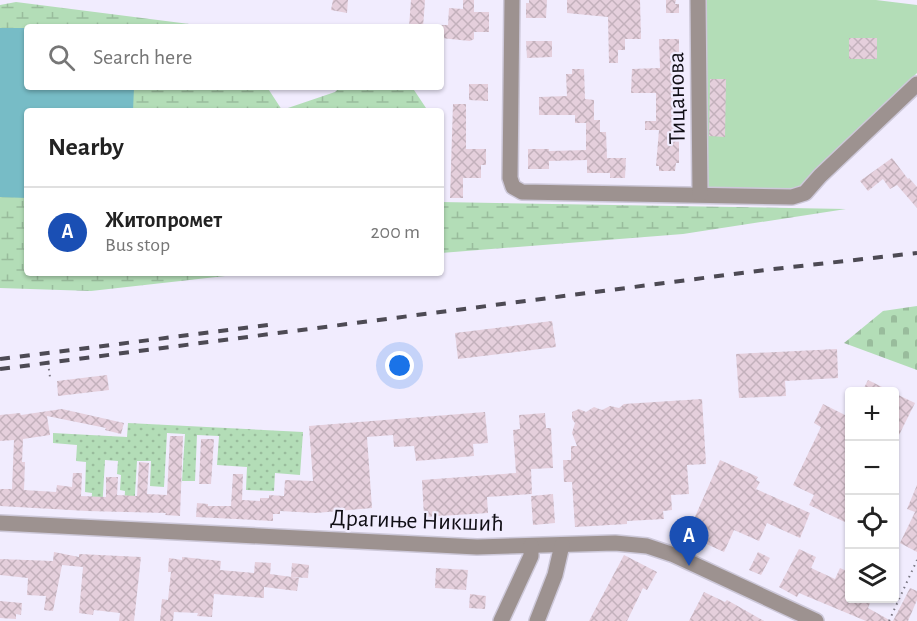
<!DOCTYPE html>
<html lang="en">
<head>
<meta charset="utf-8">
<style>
  :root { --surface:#fff; --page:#f2f2f2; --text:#222; --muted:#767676; --line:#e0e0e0; --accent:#0b8043 }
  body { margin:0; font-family:"Alegreya Sans",sans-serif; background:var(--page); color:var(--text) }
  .controls { position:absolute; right:18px; bottom:18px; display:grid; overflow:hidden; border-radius:6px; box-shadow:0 2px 4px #0004 }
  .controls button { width:54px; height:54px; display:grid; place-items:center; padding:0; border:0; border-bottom:2px solid var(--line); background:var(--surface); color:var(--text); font:30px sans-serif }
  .you { position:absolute; left:400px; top:366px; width:21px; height:21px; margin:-15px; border:4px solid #fff; border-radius:50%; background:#1a73e8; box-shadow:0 0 0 9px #1a73e833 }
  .badge { display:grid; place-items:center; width:39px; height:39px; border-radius:50%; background:var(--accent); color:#fff; font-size:20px; font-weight:700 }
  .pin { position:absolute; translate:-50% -50px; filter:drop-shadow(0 2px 3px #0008) }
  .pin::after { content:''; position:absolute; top:32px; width:21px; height:18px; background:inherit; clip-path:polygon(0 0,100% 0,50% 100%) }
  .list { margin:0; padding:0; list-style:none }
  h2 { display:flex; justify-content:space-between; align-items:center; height:78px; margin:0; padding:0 24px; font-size:26px }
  h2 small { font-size:20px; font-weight:400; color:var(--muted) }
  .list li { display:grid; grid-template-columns:39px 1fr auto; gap:18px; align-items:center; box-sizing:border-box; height:90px; padding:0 24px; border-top:2px solid var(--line) }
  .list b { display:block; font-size:22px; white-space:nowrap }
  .list p { margin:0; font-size:20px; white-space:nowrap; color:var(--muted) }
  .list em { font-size:20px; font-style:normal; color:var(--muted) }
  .icon { flex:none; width:33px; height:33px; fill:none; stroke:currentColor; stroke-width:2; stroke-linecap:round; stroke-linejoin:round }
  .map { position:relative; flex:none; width:917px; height:621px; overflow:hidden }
  .search { position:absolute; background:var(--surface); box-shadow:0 2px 4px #0004; left:24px; top:24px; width:420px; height:66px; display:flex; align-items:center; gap:15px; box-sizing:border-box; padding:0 21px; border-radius:6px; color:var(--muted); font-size:22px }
  .panel { position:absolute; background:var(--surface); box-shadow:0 2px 4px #0004; left:24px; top:108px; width:420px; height:168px; border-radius:6px }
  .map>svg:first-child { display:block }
  .green { fill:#b3ddb7 }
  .wetland { fill:url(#wetland-marsh) }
  .cemetery { fill:url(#cemetery-stones) }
  .garden { fill:url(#garden-dots) }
  .water { fill:#77bcc6 }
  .building { fill:url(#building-cross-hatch) }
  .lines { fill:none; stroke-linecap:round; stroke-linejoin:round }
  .minor-casing { stroke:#cdc8d9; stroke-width:18 }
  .path { stroke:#787581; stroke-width:2; stroke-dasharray:1.5 4.5; stroke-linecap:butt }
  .minor { stroke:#9d9290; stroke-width:15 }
  .rail { stroke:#4d4a54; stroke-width:4; stroke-dasharray:10 10; stroke-linecap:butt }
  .labels { text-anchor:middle; stroke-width:4.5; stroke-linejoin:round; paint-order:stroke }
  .street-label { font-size:24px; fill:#100e15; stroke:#f1ecfe }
</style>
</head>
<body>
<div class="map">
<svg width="917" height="621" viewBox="0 0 917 621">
  <defs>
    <pattern id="wetland-marsh" width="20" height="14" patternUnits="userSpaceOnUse" patternTransform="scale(1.5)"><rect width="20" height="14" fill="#b3ddb7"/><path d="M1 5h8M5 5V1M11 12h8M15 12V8" fill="none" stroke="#99bc9c"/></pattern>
    <pattern id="cemetery-stones" width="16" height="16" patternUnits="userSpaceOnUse" patternTransform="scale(1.5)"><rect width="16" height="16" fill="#b3ddb7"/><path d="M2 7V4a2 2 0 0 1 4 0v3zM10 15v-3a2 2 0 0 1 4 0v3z" fill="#99bc9c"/></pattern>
    <pattern id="garden-dots" width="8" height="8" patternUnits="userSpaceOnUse" patternTransform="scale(1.5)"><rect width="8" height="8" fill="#b3ddb7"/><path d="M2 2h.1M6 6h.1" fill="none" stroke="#99bc9c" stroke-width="1.8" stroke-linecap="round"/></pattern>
    <pattern id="building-cross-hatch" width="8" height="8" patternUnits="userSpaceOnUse" patternTransform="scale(1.5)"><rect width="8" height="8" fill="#e5cfdc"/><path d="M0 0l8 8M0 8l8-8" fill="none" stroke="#c3b1bc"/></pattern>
  </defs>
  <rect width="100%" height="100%" fill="#f1ecfe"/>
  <polygon class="green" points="704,0 876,0 917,5 917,73 799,190 700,190"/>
  <g class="wetland">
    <polygon points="16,2 213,27 27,27 27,87 267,87 282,110 335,92 340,87 412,87 428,111 27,111 27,273 252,273 91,291 0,288 0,5"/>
    <polygon points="441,202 846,209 683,234 441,253"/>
  </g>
  <polygon class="cemetery" points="917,306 917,370 844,343 883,311"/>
  <polygon class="garden" points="128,423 303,432 300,475 275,473 274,491 246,490 247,467 217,465 219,436 197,435 195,481 182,481 185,434 167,433 164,487 150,486 151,461 137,461 134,509 124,509 125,491 120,490 121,475 117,474 118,461 105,460 102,511 91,510 92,493 85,492 86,462 76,461 77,445 53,443 53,433 127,437"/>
  <polygon class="water" points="0,28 27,28 27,87 134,87 133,111 27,111 27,198 0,197"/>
  <g class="building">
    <polygon points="333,0 348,0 347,13 331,10"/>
    <polygon points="411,0 425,0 423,27 409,27"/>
    <polygon points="463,0 474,0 474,12 489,12 489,32 474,32 474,39 470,41 441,38 441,25 448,25 449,8 463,9"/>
    <polygon points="529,0 547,0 546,18 526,18 526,3 529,3"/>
    <polygon points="567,0 640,0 641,39 625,39 625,50 618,50 618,63 609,63 608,17 567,13"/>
    <polygon points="666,0 676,0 675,4 679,4 679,13 666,13"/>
    <rect x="849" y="38" width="28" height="21"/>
    <polygon points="659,39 679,39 679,163 676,163 675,171 659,171 659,166 656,166 659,130 645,130 645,121 656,121 656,93 631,93 632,69 660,68"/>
    <polygon points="526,41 552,41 552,57 527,58"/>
    <polygon points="572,69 584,69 585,99 594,100 594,120 600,120 600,132 606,132 607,158 626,158 625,178 610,178 610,173 587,173 587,160 549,161 549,169 528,169 528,149 549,149 549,151 586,150 586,123 575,123 575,115 539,115 539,97 567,96 566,74 572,74"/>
    <polygon points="710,79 726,79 725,137 709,136"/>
    <polygon points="469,84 488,84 488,101 469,100"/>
    <polygon points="453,104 466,104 466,149 486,149 486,165 481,165 481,178 463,178 463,198 450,198"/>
    <polygon points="892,158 908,179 909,178 917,187 917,208 897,185 890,189 883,179 868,191 860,181"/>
    <polygon points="552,321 556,347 458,359 455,333"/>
    <polygon points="837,349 838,378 785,381 786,396 739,398 736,354"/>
    <polygon points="107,375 109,390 58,396 57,381"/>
    <polygon points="868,380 892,392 862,392"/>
    <polygon points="894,393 915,403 894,445"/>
    <polygon points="702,399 706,464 687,465 689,494 671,495 672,510 663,511 664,519 627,521 627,524 575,527 572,482 564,482 563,460 571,460 571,446 577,446 572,433 575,423 572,419 572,412 579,409 586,412 594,407 602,410 610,406 619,408 624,404"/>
    <polygon points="823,404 849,417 849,524 809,505 814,495 793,485 821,427 814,423"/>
    <polygon points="62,409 124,423 121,434 105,430 106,428 47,416 50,435 23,439 22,462 25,462 24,490 56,492 57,485 72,487 73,473 82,473 81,496 106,497 106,477 118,477 117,495 137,496 139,462 149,463 147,494 167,495 170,436 183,436 180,516 165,515 166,513 87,511 0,506 0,489 12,489 14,440 0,441 0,415 20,413 21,415"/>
    <polygon points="485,412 488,443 473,444 474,456 416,461 414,446 394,447 393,435 367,437 372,508 316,513 280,511 280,514 273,514 273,521 196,517 197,503 208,504 208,506 231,506 233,474 243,474 242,500 260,501 260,498 269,498 269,495 284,496 285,480 313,481 309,426"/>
    <polygon points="545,413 546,428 551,428 553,468 531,469 532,494 487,497 488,513 424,517 422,480 516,473 513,430 520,429 519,415"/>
    <polygon points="201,439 214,439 211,484 199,484"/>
    <polygon points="720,460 758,477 756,480 760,482 756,489 810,513 800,538 767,523 759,541 734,530 724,552 687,535"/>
    <polygon points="917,485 917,552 900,543 915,512 907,509"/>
    <polygon points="553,494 555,523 533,525 531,496"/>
    <polygon points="799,549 816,557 811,568 835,579 840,568 849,572 849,598 872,598 868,608 891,621 866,621 799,593 797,597 779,587"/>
    <polygon points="54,552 79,557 79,554 141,557 134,621 119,621 120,613 94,610 93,615 79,613 83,567 62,565 53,611 44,610 46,596 27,595 28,578 0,575 0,559 53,561"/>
    <polygon points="758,552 770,558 761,575 749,570"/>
    <polygon points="624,555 657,572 647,590 643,588 627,621 589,621"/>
    <polygon points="182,557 221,561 220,570 254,573 255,562 271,563 270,574 299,578 297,591 264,587 264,598 214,594 212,617 197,616 198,613 174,612 173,621 160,621 162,599 168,600 171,572 168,572 169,558 182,560"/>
    <polygon points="292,563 309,565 308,578 291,577"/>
    <polygon points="436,568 468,570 466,590 435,588"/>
    <polygon points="910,588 917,591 917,600 908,621 893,621"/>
    <polygon points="704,592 725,602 727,600 764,621 689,621"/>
    <polygon points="470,594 486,596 485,609 469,608"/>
    <polygon points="0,601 22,603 21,615 16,614 16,619 0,618"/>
  </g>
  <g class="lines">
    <g class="minor-casing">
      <g id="minor">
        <polyline points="512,0 510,178 513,187 522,192 792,197 805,193 820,176 917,84"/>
        <polyline points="698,0 700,194"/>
        <polyline points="0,523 477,547 615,543 647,546 674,555 816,621"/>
        <polyline points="501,621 531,556 531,546"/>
        <polyline points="537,621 555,575 562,545"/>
      </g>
    </g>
    <g class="path">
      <polyline points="48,363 50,377"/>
      <polyline points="889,621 917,560"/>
    </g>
    <use href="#minor" class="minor"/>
    <g class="rail">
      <polyline points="0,359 268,325"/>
      <polyline points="0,369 765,270 917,253"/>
    </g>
  </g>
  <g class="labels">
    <g class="street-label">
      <text transform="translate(676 98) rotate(-91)" y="8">Тицанова</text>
      <text transform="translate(417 520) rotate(2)" y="8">Драгиње Никшић</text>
    </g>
  </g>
</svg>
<div class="controls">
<button>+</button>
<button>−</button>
<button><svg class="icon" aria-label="locate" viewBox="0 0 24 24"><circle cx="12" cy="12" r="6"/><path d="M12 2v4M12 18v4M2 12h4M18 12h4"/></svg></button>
<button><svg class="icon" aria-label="layers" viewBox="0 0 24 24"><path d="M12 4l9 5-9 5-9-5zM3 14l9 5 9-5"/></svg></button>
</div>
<div class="you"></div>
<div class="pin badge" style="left:689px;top:566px;background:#1a4fb4">A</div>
<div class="search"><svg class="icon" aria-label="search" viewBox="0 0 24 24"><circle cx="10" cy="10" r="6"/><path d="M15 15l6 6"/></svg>Search here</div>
<section class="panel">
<h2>Nearby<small></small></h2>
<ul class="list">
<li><span class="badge" style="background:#1a4fb4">A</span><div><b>Житопромет</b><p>Bus stop</p></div><em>200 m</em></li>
</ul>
</section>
</div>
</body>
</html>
